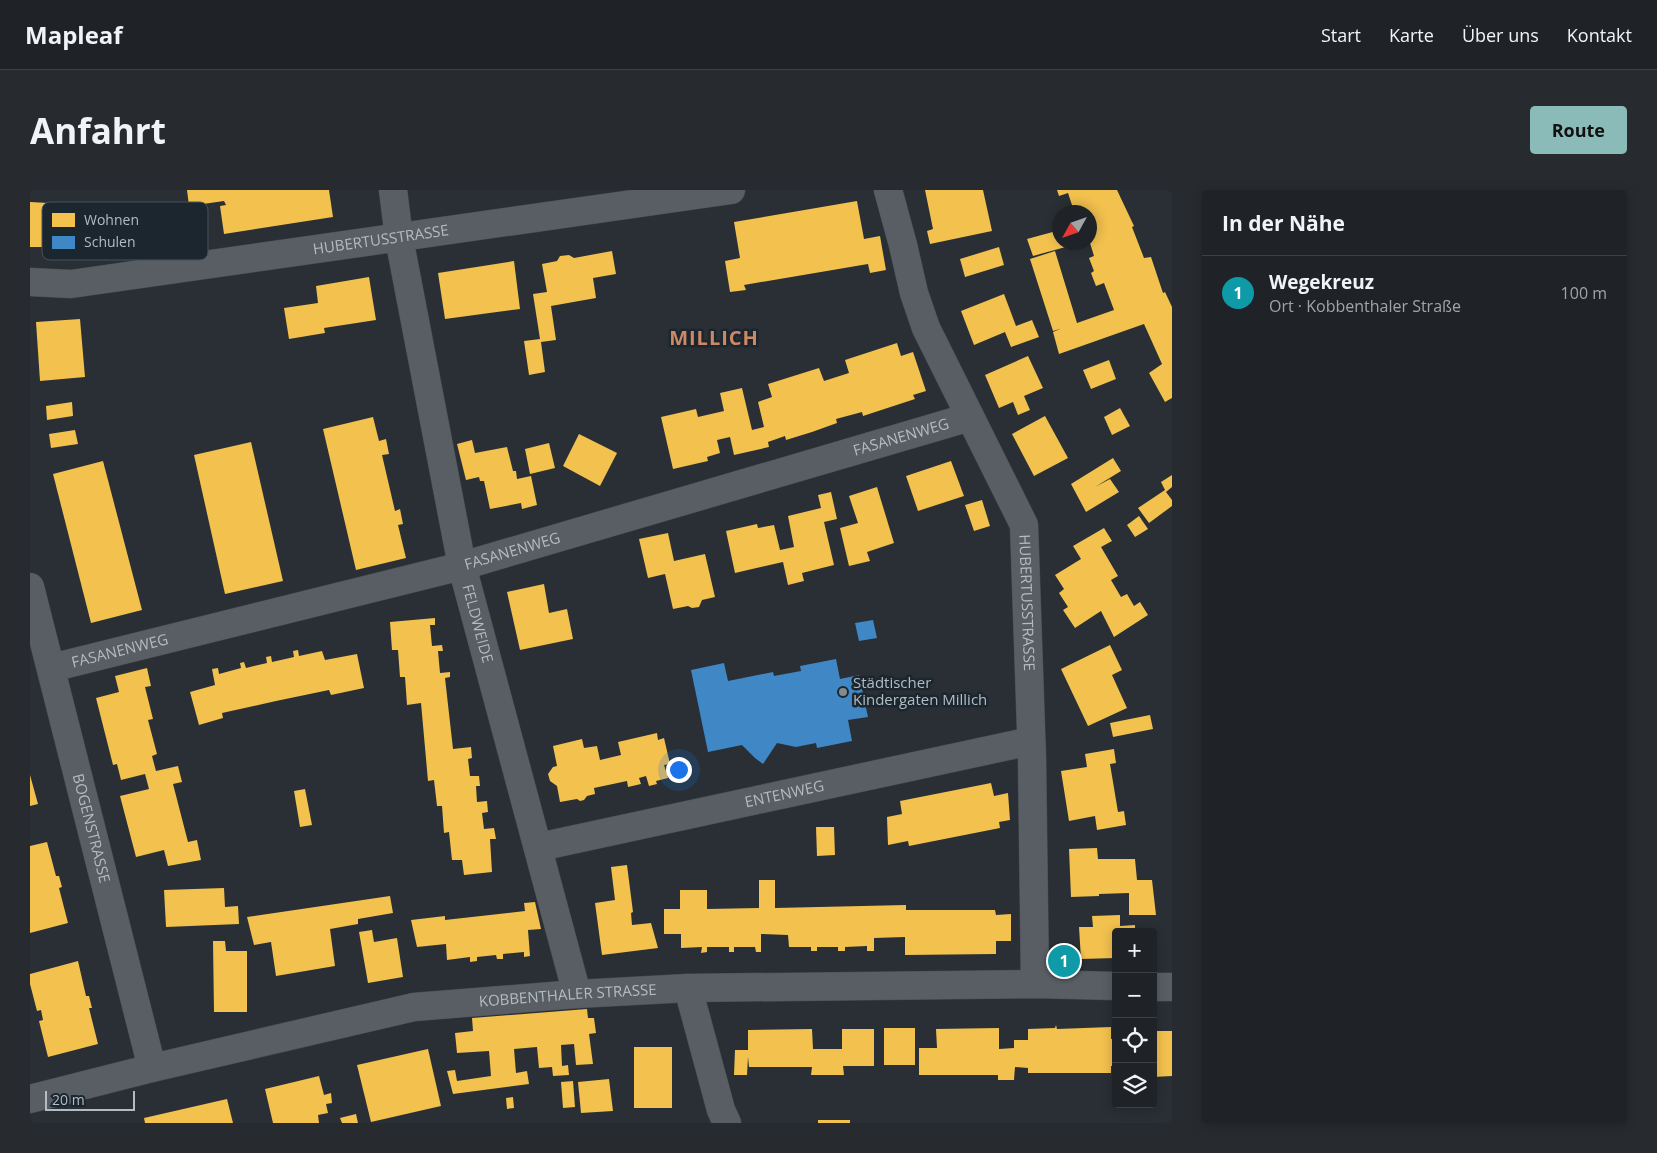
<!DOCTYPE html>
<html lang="de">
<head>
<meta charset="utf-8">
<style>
  :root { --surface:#1f2327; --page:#272b2f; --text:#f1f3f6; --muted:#a1a4a7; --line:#3c4044; --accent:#8bbbb9 }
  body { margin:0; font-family:"Open Sans",sans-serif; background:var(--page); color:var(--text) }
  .controls { position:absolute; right:15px; bottom:15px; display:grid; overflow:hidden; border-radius:5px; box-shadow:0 2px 12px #0003 }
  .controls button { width:45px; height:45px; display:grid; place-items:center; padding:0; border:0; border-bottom:1px solid var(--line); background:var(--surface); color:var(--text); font:25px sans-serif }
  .compass { position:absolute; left:1022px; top:15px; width:45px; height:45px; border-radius:50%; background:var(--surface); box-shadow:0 2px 12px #0003; rotate:230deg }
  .scale { position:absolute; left:15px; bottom:12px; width:90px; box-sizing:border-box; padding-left:5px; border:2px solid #b2bcc5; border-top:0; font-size:14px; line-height:18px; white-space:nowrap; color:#b2bcc5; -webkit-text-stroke:4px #1c262e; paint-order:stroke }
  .you { position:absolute; left:648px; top:579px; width:18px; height:18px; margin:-12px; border:4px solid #fff; border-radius:50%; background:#1a73e8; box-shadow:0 0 0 8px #1a73e833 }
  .badge { display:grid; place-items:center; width:32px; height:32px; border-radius:50%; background:var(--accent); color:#fff; font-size:16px; font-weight:700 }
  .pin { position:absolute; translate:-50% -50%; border:2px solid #fff; box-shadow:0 1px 5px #0006 }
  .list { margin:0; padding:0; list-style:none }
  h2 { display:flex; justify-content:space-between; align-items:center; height:65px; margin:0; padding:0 20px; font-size:21px }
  h2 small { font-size:16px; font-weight:400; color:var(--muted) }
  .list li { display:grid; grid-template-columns:32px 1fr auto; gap:15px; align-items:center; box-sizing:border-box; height:75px; padding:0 20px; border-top:1px solid var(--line) }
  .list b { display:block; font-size:19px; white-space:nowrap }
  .list p { margin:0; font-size:16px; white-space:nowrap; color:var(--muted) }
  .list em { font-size:16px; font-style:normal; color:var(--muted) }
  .icon { flex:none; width:28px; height:28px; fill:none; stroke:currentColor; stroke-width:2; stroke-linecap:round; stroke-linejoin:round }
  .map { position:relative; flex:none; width:1142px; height:933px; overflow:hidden; border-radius:5px }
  header { display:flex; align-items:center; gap:30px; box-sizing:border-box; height:70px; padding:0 25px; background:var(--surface); border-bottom:1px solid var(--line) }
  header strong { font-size:24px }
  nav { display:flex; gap:28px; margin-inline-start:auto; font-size:18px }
  .intro { display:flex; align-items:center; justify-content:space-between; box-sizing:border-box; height:120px; padding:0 30px }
  h1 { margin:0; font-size:35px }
  .button { padding:12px 22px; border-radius:5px; background:var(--accent); color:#111; font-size:18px; font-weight:700 }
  main { display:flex; gap:30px; padding:0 30px }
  aside { flex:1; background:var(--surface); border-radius:5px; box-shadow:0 2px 12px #0003 }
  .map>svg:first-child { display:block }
  .homes { fill:#f2c14e }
  .schools { fill:#3f88c5 }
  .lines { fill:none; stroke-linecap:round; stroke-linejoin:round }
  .minor-casing { stroke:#464b4f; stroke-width:29 }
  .minor { stroke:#585e63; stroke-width:28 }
  .poi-dot { fill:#828b92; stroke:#1c262e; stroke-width:2 }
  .labels { text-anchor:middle; stroke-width:5; stroke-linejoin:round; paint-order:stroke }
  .street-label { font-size:15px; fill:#b2bcc5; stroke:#1c262e }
  .poi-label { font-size:15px; fill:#b2bcc5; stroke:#1c262e; text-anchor:start }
  .district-label { font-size:20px; font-weight:bold; letter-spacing:1px; fill:#cd8866; stroke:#1c262e }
  .key { fill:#1c262e; stroke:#49535b; stroke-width:1 }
  .key-label { font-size:14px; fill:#b2bcc5 }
</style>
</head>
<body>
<header>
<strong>Mapleaf</strong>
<nav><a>Start</a><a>Karte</a><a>Über uns</a><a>Kontakt</a></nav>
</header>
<div class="intro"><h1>Anfahrt</h1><a class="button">Route</a></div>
<main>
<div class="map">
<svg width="1142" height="933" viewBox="0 0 1142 933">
  <rect width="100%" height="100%" fill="#292f34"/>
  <g class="homes">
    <polygon points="157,0 299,0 303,27 194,44 190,16 196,15 194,11 159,16"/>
    <polygon points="895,0 953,0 962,41 900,54 897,41 903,39"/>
    <polygon points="1027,0 1087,0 1104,36 1102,37 1114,68 1121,67 1133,103 1135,102 1142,117 1142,208 1135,212 1119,183 1132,174 1114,134 1029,164 1023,142 1030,139 1023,141 1000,69 1025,61 1047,133 1084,120 1074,93 1066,96 1061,83 1064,81 1059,68 1064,66 1060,53 1060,22 1051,22 1048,16 1043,18 1038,3 1029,6"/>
    <polygon points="827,11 834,49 850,46 856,80 840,83 838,74 714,95 716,100 700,102 695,71 710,68 704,32"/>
    <polygon points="0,12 19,13 18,57 0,57"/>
    <polygon points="1030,40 1030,52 1050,53 1003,66 997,49"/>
    <polygon points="969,57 974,75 935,87 930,69"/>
    <polygon points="582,61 586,84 563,88 566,108 521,116 526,150 511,152 515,182 499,185 494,151 510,149 503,104 517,102 512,74 527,71 530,66 539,65 544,68"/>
    <polygon points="484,71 490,119 415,129 408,83"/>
    <polygon points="339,87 346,130 294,138 295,143 259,149 254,118 288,113 286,96"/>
    <polygon points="974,104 986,136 1002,130 1009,147 981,157 975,142 944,155 931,121"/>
    <polygon points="50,129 55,187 10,191 6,132"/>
    <polygon points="867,153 871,166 883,162 896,201 883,205 885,209 833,226 832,222 806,229 807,233 782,242 756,250 755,246 738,252 739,257 704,265 700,247 687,250 690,263 677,267 678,271 643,279 631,227 666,219 668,227 694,221 690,203 712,198 722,240 734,237 728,212 742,207 738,194 789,178 794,191 819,183 815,170"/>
    <polygon points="998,166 1013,198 994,206 1000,220 988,225 983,212 969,218 955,185"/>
    <polygon points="1079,170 1086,189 1061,199 1053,180"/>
    <polygon points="42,212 43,226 17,230 16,216"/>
    <polygon points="1090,218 1100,236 1082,245 1074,227"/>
    <polygon points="1015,226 1038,268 1004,286 982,244"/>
    <polygon points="343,227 349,251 356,249 359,264 352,265 365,321 370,319 373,334 368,335 376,368 326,380 293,239"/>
    <polygon points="45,240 48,254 21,258 19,244"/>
    <polygon points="549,244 587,263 570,296 533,276"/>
    <polygon points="442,250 445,263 477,257 483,281 486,281 487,289 501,286 507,315 492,319 491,313 460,319 454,291 450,291 449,287 436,290 427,254"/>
    <polygon points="221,252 253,391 195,404 164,265"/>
    <polygon points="519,253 525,278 500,284 495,259"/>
    <polygon points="1083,268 1091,281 1065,297 1080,289 1089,302 1056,322 1041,294"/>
    <polygon points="73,271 112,420 61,433 23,284"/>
    <polygon points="921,271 934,306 888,321 876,286"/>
    <polygon points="1142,285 1142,297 1136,302 1142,310 1142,316 1119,333 1108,318 1135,300 1131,292"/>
    <polygon points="847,297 864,353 837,362 840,371 819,376 810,338 828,333 819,306"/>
    <polygon points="801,302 807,329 794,332 804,375 772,383 774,391 758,395 753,372 705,383 696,341 727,334 728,338 744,335 750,360 764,357 758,326 791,318 788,305"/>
    <polygon points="952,310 960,336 944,341 935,315"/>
    <polygon points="1109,326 1118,339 1105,347 1097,335"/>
    <polygon points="1074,338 1082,351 1071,357 1088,386 1081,390 1091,407 1097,404 1104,416 1110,412 1118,425 1084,447 1071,421 1045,438 1033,420 1038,417 1029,403 1034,399 1025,385 1051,369 1043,356"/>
    <polygon points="638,343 644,371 675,364 685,407 672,410 669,417 662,418 658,416 643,419 635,384 618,388 609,349"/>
    <polygon points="514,394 519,423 537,419 543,449 490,460 477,402"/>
    <polygon points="405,428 405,435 400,435 402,456 412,455 413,461 408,461 410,483 420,482 420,487 415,488 423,559 441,557 442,568 438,569 440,586 449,586 450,596 446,596 447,612 457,611 458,622 452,623 454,639 464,638 466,649 460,649 462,682 434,685 432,670 422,670 419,642 414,643 412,616 407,616 404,590 398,591 391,513 377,515 375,487 370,487 368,460 362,460 360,432"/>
    <polygon points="1080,455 1092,480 1082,485 1097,518 1058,536 1031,479"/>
    <polygon points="268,460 269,466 292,461 295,470 327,464 334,498 301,505 299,500 246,511 192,523 193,528 169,535 160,502 185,495 182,479 188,478 189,484 211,478 210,473 214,472 216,478 237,473 236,467 241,466 242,472 264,467 263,461"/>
    <polygon points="117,478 121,496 115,497 123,529 118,530 127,564 122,566 126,581 148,576 152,592 143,594 158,652 167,650 171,670 138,676 134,660 106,667 90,606 119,599 115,584 91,590 87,574 83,575 66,508 89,502 85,486"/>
    <polygon points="1120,525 1123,539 1083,547 1080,533"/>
    <polygon points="627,543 628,550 634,548 640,574 634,575 638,588 626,591 627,594 619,596 616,586 609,588 611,594 598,597 597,591 564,598 565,604 557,606 554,610 550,611 547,609 530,612 527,596 520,591 518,584 523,577 527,576 523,556 552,549 554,558 567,556 570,570 591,565 588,552"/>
    <polygon points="1084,559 1086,573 1080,574 1088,622 1094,621 1096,635 1067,640 1065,626 1039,631 1031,581 1057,577 1055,564"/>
    <polygon points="0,585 8,614 0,616"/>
    <polygon points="961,593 964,606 978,603 980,630 969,632 970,638 879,656 878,651 858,655 857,627 872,624 870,611"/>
    <polygon points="275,599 282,635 270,637 264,601"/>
    <polygon points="786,637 804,637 805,665 787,666"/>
    <polygon points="17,652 26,686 29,686 32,697 29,698 38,733 0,743 0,656"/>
    <polygon points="1067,658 1068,669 1105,669 1107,690 1122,690 1126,725 1099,725 1099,703 1069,704 1069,706 1041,707 1039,659"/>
    <polygon points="597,675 603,722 601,723 602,735 621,733 628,758 572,765 565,713 585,710 581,677"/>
    <polygon points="729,690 745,690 745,718 876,715 876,720 965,720 966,725 981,724 981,751 966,751 966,764 875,765 875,747 844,748 844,761 837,761 837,756 815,757 815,761 808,761 808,757 787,757 787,761 781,761 781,757 759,757 758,745 731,744 731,762 726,762 725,757 704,757 704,762 699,762 699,757 677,757 677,762 671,763 672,757 651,758 651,744 634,744 634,719 650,719 650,700 677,700 677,719 729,718"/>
    <polygon points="194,698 195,717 208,716 209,734 136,737 134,700"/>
    <polygon points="360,706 363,723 328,729 328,734 300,739 305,776 246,786 241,752 224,755 217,727"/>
    <polygon points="505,712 511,739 498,740 500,766 494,767 494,762 473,764 473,769 467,769 466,765 447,767 447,771 440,772 440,767 417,770 416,754 387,757 381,730 415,726 415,730 495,721 494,713"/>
    <polygon points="1090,725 1090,736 1105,735 1105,742 1086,742 1086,768 1051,769 1049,737 1063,737 1062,726"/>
    <polygon points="342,740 344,752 367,748 373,787 338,793 329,742"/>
    <polygon points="183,751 195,751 196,761 217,761 217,822 184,822"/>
    <polygon points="48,771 56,806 59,806 62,818 59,818 68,854 18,867 9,831 13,830 11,820 7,821 0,794 0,784"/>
    <polygon points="557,819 558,828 564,828 566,843 559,844 563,874 546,875 544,854 531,855 532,876 538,875 539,885 523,886 522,877 509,878 507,857 484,859 486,883 497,881 499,894 423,904 417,881 425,880 427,891 461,886 459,861 427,863 425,843 443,841 442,828"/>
    <polygon points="1026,835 1027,839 1081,837 1081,849 1086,848 1086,876 1081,876 1081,883 998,883 998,878 985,877 984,890 968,890 968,885 889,885 889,858 907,858 906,839 969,838 969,859 984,858 984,850 998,850 998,839 1025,838"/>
    <rect x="854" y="838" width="31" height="37"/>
    <polygon points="782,839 783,859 812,859 812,839 844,839 844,876 813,876 814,885 781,885 782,877 719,877 718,867 717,885 704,885 705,860 718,860 718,840"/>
    <polygon points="1123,841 1142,841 1142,886 1123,887"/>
    <rect x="604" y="857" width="38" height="61"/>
    <polygon points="398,859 411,916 341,932 327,875"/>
    <polygon points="289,886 294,905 301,903 302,913 296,914 298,923 288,925 289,933 243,933 235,899"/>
    <polygon points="579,889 583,921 551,923 548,892"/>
    <polygon points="543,891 545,917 533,918 531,892"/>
    <polygon points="483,907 484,918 477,919 476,908"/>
    <polygon points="197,909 203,933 115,933 114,928"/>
    <polygon points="326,924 328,933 312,933 310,928"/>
    <rect x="788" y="930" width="32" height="3"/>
  </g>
  <g class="schools">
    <polygon points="843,430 847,448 829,451 825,433"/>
    <polygon points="806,469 810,489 829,485 838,527 818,530 822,551 787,558 786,553 766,557 747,553 733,574 725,568 712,555 678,562 661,480 694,473 698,491 743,482 744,486 771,481 770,476"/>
  </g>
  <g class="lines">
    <g class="minor-casing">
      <g id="minor">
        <path id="s1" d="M363 0 369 48 432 376 547 804"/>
        <path id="s2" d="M858 0 873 55 884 103 896 138 994 335 1002 569 1005 794"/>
        <path id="s3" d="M0 92 41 94 701 0"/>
        <path id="s4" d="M0 397 122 878"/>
        <path id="s5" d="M21 478 432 376 940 227"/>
        <path id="s6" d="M509 657 1001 551"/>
        <polyline points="1123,797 1142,797"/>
        <polyline points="658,798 691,920 697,933"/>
        <path id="s7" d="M0 909 122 878 384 817 547 804 658 798 1005 794 1086 796"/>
      </g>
    </g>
    <use href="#minor" class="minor"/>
  </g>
  <circle class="poi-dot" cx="813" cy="502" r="5"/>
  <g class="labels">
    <g class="street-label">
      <text dy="5" stroke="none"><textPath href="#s3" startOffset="354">HUBERTUSSTRASSE</textPath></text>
      <text dy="5" stroke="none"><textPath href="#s5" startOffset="881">FASANENWEG</textPath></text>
      <text dy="5" stroke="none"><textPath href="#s5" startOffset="476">FASANENWEG</textPath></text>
      <text dy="5" stroke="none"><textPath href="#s2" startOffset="441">HUBERTUSSTRASSE</textPath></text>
      <text dy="5" stroke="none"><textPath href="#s1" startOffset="442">FELDWEIDE</textPath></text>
      <text dy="5" stroke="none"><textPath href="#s5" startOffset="71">FASANENWEG</textPath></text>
      <text dy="5" stroke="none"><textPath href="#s6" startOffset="251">ENTENWEG</textPath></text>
      <text dy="5" stroke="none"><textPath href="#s4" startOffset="249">BOGENSTRASSE</textPath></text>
      <text dy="5" stroke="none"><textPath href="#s7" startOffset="549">KOBBENTHALER STRASSE</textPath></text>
    </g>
    <g class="poi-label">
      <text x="823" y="498">Städtischer<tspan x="823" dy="17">Kindergaten Millich</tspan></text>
    </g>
    <g class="district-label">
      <text x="684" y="155">MILLICH</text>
    </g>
  </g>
  <rect x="12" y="12" width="166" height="58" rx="8" class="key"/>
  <rect x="22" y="23" width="23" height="14" fill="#f2c14e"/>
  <rect x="22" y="46" width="23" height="13" fill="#3f88c5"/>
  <g class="key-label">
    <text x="54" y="35">Wohnen</text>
    <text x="54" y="57">Schulen</text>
  </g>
</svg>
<div class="controls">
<button>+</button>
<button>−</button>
<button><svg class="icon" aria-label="locate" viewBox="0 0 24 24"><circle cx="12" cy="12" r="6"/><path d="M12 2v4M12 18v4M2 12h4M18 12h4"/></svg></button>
<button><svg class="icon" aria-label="layers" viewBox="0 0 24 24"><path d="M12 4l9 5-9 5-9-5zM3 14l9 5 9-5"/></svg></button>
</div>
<svg class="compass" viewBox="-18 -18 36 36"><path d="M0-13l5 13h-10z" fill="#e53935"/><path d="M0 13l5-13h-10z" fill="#a1a4a7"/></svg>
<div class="scale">20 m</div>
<div class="you"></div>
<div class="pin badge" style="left:1034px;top:771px;background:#0f9aa8">1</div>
</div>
<aside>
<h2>In der Nähe<small></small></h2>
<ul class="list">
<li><span class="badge" style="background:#0f9aa8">1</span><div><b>Wegekreuz</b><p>Ort · Kobbenthaler Straße</p></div><em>100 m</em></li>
</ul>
</aside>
</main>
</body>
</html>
